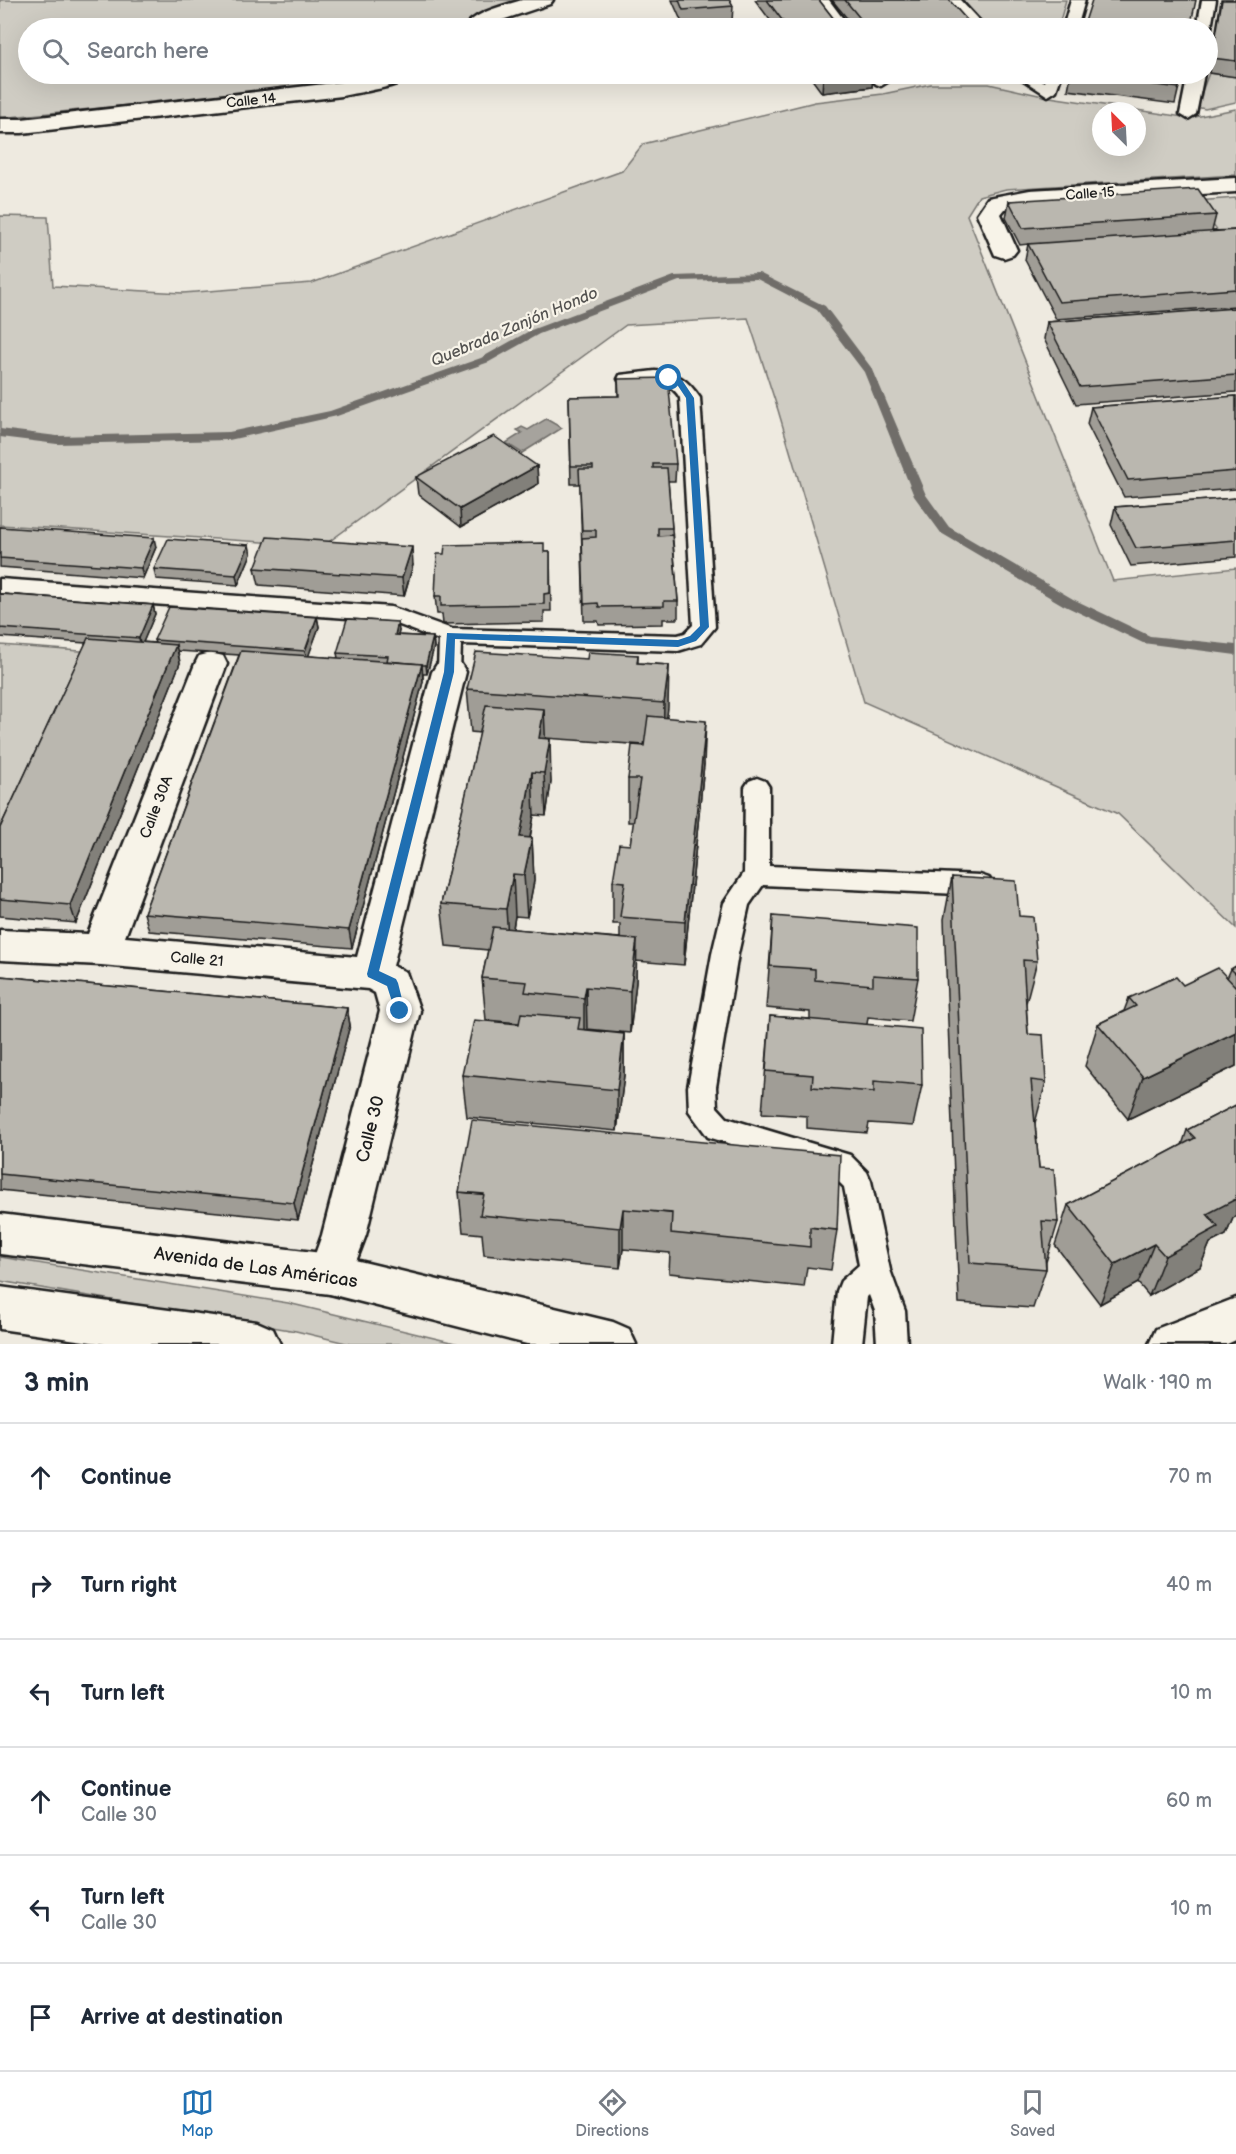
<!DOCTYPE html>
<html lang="en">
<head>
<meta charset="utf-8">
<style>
  :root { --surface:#fff; --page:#f2f2f3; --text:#1f2937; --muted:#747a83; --line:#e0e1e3; --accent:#1f6fb2 }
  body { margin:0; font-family:"Balsamiq Sans",sans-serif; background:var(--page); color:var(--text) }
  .compass { position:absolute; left:1092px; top:102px; width:54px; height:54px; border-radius:50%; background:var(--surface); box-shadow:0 6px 24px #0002; rotate:336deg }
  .stop { position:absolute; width:18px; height:18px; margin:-14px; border:4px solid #1f6fb2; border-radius:50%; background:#fff }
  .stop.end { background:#1f6fb2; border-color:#fff; box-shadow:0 2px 6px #0008 }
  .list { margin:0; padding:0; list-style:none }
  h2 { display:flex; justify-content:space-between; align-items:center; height:78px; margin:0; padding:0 24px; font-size:26px }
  h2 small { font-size:20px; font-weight:400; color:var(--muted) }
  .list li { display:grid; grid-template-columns:39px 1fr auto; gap:18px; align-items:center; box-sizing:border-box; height:108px; padding:0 24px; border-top:2px solid var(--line) }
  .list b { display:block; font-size:22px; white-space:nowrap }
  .list p { margin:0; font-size:20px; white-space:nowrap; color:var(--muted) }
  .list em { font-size:20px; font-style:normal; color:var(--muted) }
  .icon { flex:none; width:33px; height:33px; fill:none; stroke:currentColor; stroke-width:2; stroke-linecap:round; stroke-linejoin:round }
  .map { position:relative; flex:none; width:1236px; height:1344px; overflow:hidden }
  .search { position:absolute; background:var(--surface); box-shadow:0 6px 24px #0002; left:18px; right:18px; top:18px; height:66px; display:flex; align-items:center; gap:15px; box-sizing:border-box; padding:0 21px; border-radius:33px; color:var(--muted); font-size:22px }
  .sheet { height:726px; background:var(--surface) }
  nav { display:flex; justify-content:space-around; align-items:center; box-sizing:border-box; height:84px; border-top:2px solid var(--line); background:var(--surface); font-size:16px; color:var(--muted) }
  nav a { display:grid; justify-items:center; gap:3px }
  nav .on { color:var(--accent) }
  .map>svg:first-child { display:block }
  .green { fill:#cfccc3; stroke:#767470; stroke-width:1.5; fill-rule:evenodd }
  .water { fill:#a6a39d; stroke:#6f6d69; stroke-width:1.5 }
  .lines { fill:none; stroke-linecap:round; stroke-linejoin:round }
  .stream { fill:#6f6d69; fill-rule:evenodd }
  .service-casing { stroke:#1c1c1c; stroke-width:5 }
  .minor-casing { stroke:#1c1c1c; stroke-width:5 }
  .secondary-casing { stroke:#1c1c1c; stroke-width:5 }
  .service { fill:#f7f3e8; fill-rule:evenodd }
  .minor { fill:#f7f3e8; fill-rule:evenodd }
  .secondary { fill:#f7f3e8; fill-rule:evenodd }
  .wall { fill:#a09d96; stroke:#1c1c1c; stroke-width:1.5; fill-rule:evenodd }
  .shaded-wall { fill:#82807a; stroke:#1c1c1c; stroke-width:1.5 }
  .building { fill:#bab7af; stroke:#1c1c1c; stroke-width:1.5 }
  .route { fill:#1f6fb2 }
  .labels { text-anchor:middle; stroke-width:4.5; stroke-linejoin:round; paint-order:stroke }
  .far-street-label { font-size:14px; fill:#1c1c1c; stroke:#f7f3e8 }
  .street-label { font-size:15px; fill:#1c1c1c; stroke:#f7f3e8 }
  .water-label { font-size:16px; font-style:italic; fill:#535250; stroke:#f7f3e8 }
  .near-street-label { font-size:18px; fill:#1c1c1c; stroke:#f7f3e8 }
</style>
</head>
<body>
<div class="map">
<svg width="1236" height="1344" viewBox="0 0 1236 1344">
  <rect width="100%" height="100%" fill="#eeeae0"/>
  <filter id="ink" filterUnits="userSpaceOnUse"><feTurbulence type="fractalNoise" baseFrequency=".0167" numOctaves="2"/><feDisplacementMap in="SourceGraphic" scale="12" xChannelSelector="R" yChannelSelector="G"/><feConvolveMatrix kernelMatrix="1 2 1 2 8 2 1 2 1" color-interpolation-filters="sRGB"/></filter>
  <g filter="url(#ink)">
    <g class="green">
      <polygon points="0,0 525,0 488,14 458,28 28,28 28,74 379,74 281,90 0,118"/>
      <polygon points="960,0 1066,0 1058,28 988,28"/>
      <polygon points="1209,73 1236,77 1236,102 1205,109 1196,107"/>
      <path d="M931 84H989L1043 96 1190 118 1236 109V175L1006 189 979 196 967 215 1113 581 1236 568V928L1118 814 864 702 778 410 748 318 626 325 323 546 0 525V216L48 217 53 286 183 293 312 283 622 171 643 144 815 102 883 94ZM1101 111H1137V147H1101Z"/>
      <polygon points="1236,198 1236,230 1218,232 1196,201"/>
      <polygon points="0,645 93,652 0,859"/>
      <polygon points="0,1257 288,1303 459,1344 350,1344 296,1331 0,1281"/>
    </g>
    <polygon class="water" points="546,419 562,428 522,453 506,443 522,433 517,430 522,427 528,430"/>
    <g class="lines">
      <polygon class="stream" points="759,273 825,306 873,370 926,495 949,527 1073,599 1150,636 1236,645 1236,655 1143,643 1063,605 941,533 914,496 864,372 817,310 757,279 679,281 539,334 489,362 337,416 229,440 57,444 0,437 0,429 57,436 229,432 330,411 481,358 531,330 674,276"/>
      <g class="service-casing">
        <g id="service">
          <polygon points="815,0 829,0 850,28 836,28"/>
          <polygon points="945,0 960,0 986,28 971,28"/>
          <polygon points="1071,0 1085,0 1077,28 1063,28"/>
          <polygon points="1202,0 1216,0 1211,28 1208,31 1208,28 1197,28"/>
          <polygon points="868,74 883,74 889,81 881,86 876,84"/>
          <polygon points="1014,74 1031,74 1044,82 1047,74 1062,74 1056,91 1048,96"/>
          <polygon points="1188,74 1204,74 1196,114 1188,119 1180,114"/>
          <path d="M655 371C677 372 688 380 700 398L715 627 701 644 678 651 461 644 460 672 457 678 449 680 441 678 438 672 439 640 389 621 0 593V579L391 607 452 629 678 635 685 633 693 625 680 398C666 373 643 389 620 383L618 379 620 375Z"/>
          <polygon points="757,778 765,781 769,787 769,866 980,875 989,878 993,885 989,892 980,895 763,885 749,905 738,954 716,1087 717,1107 727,1118 850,1155 867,1172 871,1181 890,1270 905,1311 907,1344 877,1344 875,1311 869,1295 867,1297 862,1344 832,1344 837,1291 841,1281 859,1265 844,1187 831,1174 708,1137 689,1111 688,1087 712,954 724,903 744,873 745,787 749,781"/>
        </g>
      </g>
      <g class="minor-casing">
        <g id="minor">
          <path d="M522 0H553L550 4 502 20 489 28H464C476 11 504 6 522 0Z"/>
          <path d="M382 74H414C405 87 358 92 342 96L22 133H0V119H22L342 82Z"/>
          <polygon points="1236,178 1236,192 1030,204 1005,209 1001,214 1017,250 1013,255 1004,258 995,255 977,214 988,198 1030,190"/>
          <polygon points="211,653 223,656 227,664 125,937 357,957 432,672 437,664 449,661 461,664 466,672 393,966 406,972 420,1011 366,1235 346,1288 330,1294 314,1288 308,1274 322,1235 380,1011 375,993 368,989 101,965 0,960 0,930 88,934 195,664 199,656"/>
        </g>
      </g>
      <g class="secondary-casing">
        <g id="secondary">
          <polygon points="0,1214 330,1254 613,1322 629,1329 636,1344 527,1344 330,1294 0,1254"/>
          <polygon points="0,1287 257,1322 273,1329 280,1344 105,1344 0,1329"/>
          <polygon points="1236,1298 1236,1340 1227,1344 1149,1344 1156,1329"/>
        </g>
      </g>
      <use href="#service" class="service"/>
      <use href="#minor" class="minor"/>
      <use href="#secondary" class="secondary"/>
    </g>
    <g class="wall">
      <polygon points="672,0 730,0 733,6 732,21 683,25"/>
      <polygon points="755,0 819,0 841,28 776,28"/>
      <polygon points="832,0 949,0 974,28 855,28"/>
      <polygon points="1221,0 1236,0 1236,77 1209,73"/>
      <polygon points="808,74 873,74 872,87 822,93"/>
      <polygon points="1071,74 1182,74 1175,104 1068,90"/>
      <polygon points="1009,201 1216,215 1212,231 1236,230 1236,306 1056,319 1025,260 1028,244 1020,245 1006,218"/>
      <polygon points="1236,308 1236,392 1076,404 1044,339 1047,322"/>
      <polygon points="618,379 676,464 675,481 668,481 678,601 678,619 663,619 663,624 599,625 598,621 584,621 580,484 571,484 569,397 618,396"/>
      <polygon points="1236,396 1236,489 1124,497 1087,424 1091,407"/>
      <polygon points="537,466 538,484 461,527 418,494 416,477"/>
      <polygon points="1236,498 1236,557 1131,566 1111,525 1115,507"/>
      <polygon points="0,527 156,547 143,578 0,567"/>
      <polygon points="544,552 550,552 551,611 544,611 544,622 443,624 442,614 437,614 435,596"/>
      <polygon points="251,554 238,585 156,579 154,569"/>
      <polygon points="413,565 404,596 259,585 255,568"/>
      <polygon points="0,594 153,605 155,614 143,642 155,643 154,640 317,617 319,627 308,656 338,658 337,653 399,631 398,635 433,637 434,647 427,674 423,674 423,682 352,948 149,931 144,913 239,655 178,651 180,663 76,923 0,916 0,828 86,643 0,637"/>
      <path d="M638 655V663L669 665 666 718 704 764 684 965 636 961V982L630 1033 587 1029 624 1034V1075L617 1131 467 1117 462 1075 519 1023 486 1020 482 978 488 950 446 946 441 904 480 733 471 732 467 689 587 659ZM545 738 644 745 628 779V822H634L630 845 613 881V924H620V938L513 929 515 916 527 917 534 881 532 838H530L534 815 546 816 551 782Z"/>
      <polygon points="952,877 1019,916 1037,961 1026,1003 1028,1034 1046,1082 1035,1123 1039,1168 1058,1222 1046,1262 1046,1269 1033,1308 959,1303 944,919"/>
      <polygon points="773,916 918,978 910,1021 868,1017 867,1024 922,1085 913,1126 869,1123 867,1133 807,1128 807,1116 762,1113 770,1016 810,1019 810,1012 766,1008"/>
      <polygon points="1236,966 1236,1066 1128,1119 1085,1066 1098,1024 1124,1011 1129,998 1183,985 1227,978 1231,969"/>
      <polygon points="0,976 347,1008 350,1025 298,1220 0,1190"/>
      <polygon points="1236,1105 1233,1218 1226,1235 1210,1243 1200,1267 1149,1296 1138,1283 1100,1304 1055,1245 1068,1205 1182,1145 1187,1130"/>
      <polygon points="459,1192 837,1230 831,1270 807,1267 804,1287 669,1273 670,1253 623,1249 620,1268 484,1255 482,1234 463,1232"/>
    </g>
    <g class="shaded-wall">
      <polygon points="852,74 873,74 872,87 822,93 823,77"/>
      <polygon points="947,74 971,74 946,77"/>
      <polygon points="537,466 538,484 461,527 460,509"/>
      <polygon points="154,538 156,547 143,578 141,568"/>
      <polygon points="249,545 251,554 238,585 236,575"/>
      <polygon points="412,547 413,565 404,596 402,578"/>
      <polygon points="153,605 155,614 141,647 139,638"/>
      <polygon points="317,617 319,627 307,660 305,651"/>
      <polygon points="398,622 399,631 396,644 395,635"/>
      <polygon points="433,637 434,647 427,674 426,665"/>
      <polygon points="176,645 180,663 76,923 70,905"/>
      <polygon points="422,664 423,682 352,948 349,930"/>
      <polygon points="669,665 668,708 663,746 664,703"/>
      <polygon points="544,709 546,752 539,738"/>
      <polygon points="706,721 704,764 684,965 685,922"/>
      <polygon points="550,739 551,782 546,816 544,773"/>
      <polygon points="532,772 534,815 523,875 520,837"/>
      <polygon points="532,838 534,881 527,917 524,875"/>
      <polygon points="513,874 515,916 509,951 506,909"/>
      <polygon points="637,940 636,982 630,1033 630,991"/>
      <polygon points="586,987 587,1029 584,1040 584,998"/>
      <polygon points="347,1008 350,1025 298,1220 294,1203"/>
      <polygon points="1236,1032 1236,1066 1128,1119 1143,1077"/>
      <polygon points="624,1034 624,1075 617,1131 617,1090"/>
      <polygon points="1236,1187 1236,1217 1233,1218 1226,1235 1210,1243 1200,1267 1149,1296 1165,1256"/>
      <polygon points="623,1209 623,1249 620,1268 620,1228"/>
      <polygon points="1154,1244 1138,1283 1100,1304 1115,1264"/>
    </g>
    <g class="building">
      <polygon points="679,0 730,0 733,6 683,10"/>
      <polygon points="767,0 819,0 841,28 788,28"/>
      <polygon points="845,0 949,0 974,28 868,28"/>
      <polygon points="1092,0 1196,0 1190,28 1083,28"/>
      <polygon points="1222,0 1236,0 1236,61 1212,58"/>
      <polygon points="821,74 852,74 823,77"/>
      <polygon points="1070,74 1182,74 1179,88"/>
      <polygon points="1198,189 1216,215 1023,228 1009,201"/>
      <polygon points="1236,230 1236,289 1059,302 1028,244"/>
      <polygon points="1236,308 1236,375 1080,387 1047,322"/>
      <polygon points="668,378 676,464 653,464 653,468 667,468 672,528 658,528 658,536 672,535 678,601 664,601 664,606 599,607 598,603 584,604 582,538 596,537 596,530 582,530 579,469 593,469 593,466 571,466 569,397 619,396 618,379"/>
      <polygon points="1236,396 1236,471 1128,480 1091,407"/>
      <polygon points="494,436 537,466 460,509 416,477"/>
      <polygon points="1236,498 1236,540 1136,548 1115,507"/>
      <polygon points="0,527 154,538 141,568 0,558"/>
      <polygon points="267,537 412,547 402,578 255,568"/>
      <polygon points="168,539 249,545 236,575 154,569"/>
      <polygon points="544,543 544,552 550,552 550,593 544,594 544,604 441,606 441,596 435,596 437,554 444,554 445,545"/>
      <polygon points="0,594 153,605 139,638 0,628"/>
      <polygon points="169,607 317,617 305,651 154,640"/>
      <polygon points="347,619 398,622 395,635 433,637 426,665 421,665 422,664 387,661 388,656 337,653"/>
      <polygon points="88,638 176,645 70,905 0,899 0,828"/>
      <polygon points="241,651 422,664 349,930 144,913"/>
      <polygon points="476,652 587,659 588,652 638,655 637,663 669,665 664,703 467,689"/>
      <polygon points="486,705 544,709 539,738 550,739 544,773 532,772 520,837 532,838 524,875 513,874 506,909 441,904"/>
      <polygon points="648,716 706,721 685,922 620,917 625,882 613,881 619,844 630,845 640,779 628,779 632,745 644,746"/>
      <polygon points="952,877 1016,881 1019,916 1033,917 1037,961 1023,960 1028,1034 1043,1035 1046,1082 1031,1080 1039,1168 1054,1169 1058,1222 1042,1221 1046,1269 970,1263"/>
      <polygon points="773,916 918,928 918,978 873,975 873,985 815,980 815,969 770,966"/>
      <polygon points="493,927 637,940 630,991 586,987 584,998 525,992 527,982 482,978"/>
      <polygon points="1236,966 1236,974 1231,969"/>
      <polygon points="1218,968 1236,987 1236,1032 1143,1077 1098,1024 1136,1006 1129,998 1176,977 1183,985"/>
      <polygon points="0,976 347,1008 294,1203 0,1174"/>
      <polygon points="521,1013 580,1018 578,1029 624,1034 617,1090 462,1075 474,1020 519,1024"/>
      <polygon points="770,1016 921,1029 922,1085 874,1081 874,1092 812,1087 813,1075 766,1071"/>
      <polygon points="1236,1105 1236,1199 1207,1214 1218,1227 1165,1256 1154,1244 1115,1264 1068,1205 1195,1138 1187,1130"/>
      <polygon points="472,1120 840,1155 837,1230 810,1227 810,1247 671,1233 672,1213 623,1209 620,1228 480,1215 484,1194 459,1192"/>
    </g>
  </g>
  <polygon class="route" points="669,376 682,380 694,398 709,627 696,641 678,647 455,639 454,672 379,971 396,979 398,983 405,1011 400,1016 396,1014 387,986 368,977 367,974 444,672 447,633 678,640 690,636 700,626 686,398 676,383 664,378"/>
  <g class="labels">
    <g class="far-street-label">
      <text transform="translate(251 100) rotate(-6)" y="5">Calle 14</text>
      <text transform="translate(1090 193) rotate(-4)" y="5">Calle 15</text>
    </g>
    <g class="street-label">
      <text transform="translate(156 807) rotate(-69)" y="5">Calle 30A</text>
      <text transform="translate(197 959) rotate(5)" y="5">Calle 21</text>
    </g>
    <g class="water-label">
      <text transform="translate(514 326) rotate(-23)" y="6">Quebrada Zanjón Hondo</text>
    </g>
    <g class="near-street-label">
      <text transform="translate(370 1129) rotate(-76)" y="6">Calle 30</text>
      <text transform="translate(256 1267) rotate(8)" y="6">Avenida de Las Américas</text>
    </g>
  </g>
</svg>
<svg class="compass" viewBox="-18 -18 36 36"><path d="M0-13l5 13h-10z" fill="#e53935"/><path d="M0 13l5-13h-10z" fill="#747a83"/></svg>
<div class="stop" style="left:669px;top:378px"></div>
<div class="stop end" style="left:400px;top:1011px"></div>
<div class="search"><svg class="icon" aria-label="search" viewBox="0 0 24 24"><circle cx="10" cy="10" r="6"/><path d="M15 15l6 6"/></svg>Search here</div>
</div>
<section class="sheet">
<h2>3 min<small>Walk · 190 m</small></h2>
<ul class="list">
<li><svg class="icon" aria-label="ahead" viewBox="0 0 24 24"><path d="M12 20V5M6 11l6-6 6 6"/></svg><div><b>Continue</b></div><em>70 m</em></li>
<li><svg class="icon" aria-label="right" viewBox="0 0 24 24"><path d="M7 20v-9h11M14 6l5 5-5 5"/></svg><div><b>Turn right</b></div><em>40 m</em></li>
<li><svg class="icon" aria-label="left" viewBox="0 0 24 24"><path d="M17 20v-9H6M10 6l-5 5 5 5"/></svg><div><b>Turn left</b></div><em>10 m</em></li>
<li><svg class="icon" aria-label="ahead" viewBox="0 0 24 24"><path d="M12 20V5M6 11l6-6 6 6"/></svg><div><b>Continue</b><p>Calle 30</p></div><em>60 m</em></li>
<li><svg class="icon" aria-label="left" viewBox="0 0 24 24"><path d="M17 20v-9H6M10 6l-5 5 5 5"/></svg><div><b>Turn left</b><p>Calle 30</p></div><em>10 m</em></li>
<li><svg class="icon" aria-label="arrive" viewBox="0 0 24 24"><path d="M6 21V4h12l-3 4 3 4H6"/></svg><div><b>Arrive at destination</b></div></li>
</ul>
</section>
<nav>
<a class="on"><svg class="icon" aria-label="map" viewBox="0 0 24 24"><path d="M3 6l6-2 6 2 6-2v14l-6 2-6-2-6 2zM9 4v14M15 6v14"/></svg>Map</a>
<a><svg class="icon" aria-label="directions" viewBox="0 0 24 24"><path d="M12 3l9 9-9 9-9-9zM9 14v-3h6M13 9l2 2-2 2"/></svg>Directions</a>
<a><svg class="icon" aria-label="saved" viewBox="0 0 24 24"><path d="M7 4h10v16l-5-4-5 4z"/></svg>Saved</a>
</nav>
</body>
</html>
